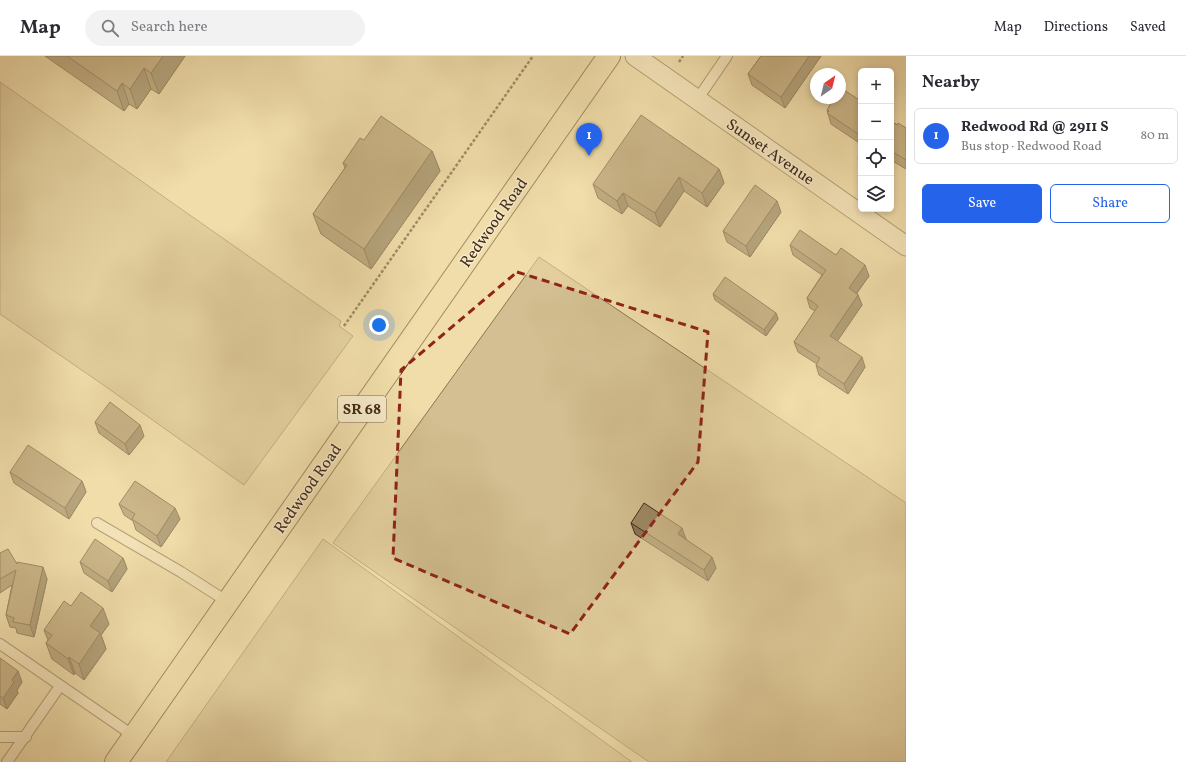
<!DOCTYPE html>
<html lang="en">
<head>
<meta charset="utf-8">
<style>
  :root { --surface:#fff; --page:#f2f2f3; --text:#2b2b33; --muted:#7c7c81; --line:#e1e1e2; --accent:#2563eb }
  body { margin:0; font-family:Vollkorn,serif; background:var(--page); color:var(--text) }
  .controls { position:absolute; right:12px; top:12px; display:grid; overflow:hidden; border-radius:6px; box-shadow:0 2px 6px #0003 }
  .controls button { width:36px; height:36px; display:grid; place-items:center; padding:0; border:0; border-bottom:1px solid var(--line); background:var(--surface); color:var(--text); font:20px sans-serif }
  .compass { position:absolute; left:810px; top:12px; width:36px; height:36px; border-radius:50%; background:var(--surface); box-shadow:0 2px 6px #0003; rotate:35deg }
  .you { position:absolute; left:379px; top:269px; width:14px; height:14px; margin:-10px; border:3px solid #fff; border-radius:50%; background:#1a73e8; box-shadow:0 0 0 6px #1a73e833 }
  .badge { display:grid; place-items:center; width:26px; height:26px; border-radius:50%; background:var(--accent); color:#fff; font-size:13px; font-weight:700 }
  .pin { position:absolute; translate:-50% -33px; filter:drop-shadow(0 1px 2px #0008) }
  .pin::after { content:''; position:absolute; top:21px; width:14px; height:12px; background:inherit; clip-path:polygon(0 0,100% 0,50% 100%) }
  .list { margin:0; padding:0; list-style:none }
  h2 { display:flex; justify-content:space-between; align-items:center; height:52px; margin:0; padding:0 16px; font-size:17px }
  h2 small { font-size:13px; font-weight:400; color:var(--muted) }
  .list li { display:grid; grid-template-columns:26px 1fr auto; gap:12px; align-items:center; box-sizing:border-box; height:56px; margin:0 8px 8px; padding:0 8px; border:1px solid var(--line); border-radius:6px }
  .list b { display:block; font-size:15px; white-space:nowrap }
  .list p { margin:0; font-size:13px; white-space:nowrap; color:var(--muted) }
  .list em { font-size:13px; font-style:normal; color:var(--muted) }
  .actions { display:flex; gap:8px; padding:12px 16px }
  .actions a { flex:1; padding:9px 0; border:1px solid var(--accent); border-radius:6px; text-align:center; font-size:14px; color:var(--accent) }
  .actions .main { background:var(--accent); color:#fff }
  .icon { flex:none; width:22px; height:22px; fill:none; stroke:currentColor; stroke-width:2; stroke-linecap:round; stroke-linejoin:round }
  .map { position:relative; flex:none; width:906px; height:706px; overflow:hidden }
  header { display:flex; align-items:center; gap:24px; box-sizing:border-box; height:56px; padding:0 20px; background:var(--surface); border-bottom:1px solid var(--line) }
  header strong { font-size:19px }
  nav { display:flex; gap:22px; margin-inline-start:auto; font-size:14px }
  .search { width:280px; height:36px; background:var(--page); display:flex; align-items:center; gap:10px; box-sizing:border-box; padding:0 14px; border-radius:22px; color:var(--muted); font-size:15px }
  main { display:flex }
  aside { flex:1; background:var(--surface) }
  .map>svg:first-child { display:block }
  .green { fill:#d3bf91; stroke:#8c7554 }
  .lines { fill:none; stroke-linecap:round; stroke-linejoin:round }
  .lane-casing { stroke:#6f583c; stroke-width:12 }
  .street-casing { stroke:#6f583c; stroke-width:21 }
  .primary-casing { stroke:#442b17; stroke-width:24 }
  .path { stroke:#442b17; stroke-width:2.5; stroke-dasharray:3 2; stroke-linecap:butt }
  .lane { stroke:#f5e9c8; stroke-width:10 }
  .street { stroke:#f5e9c8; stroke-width:19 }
  .primary { stroke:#f0ddaa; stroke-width:22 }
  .wall { fill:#877555; stroke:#442b17 }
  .shaded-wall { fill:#6e5f45; stroke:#442b17 }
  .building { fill:#9d8863; stroke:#442b17 }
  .marked { fill:none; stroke:#8f2418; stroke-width:3; stroke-dasharray:8 5; stroke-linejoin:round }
  .labels { text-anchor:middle; stroke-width:3; stroke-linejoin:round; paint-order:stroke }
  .shield { fill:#f5e9c8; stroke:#79644c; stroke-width:1 }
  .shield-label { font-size:15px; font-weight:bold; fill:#442b17 }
  .street-label { font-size:16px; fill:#442b17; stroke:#f5e9c8 }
</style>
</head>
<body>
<header>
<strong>Map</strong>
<div class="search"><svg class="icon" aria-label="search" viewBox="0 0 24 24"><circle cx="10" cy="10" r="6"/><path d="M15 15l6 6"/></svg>Search here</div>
<nav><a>Map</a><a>Directions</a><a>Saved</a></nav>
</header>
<main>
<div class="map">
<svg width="906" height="706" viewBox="0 0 906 706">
  <rect width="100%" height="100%" fill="#f0ddaa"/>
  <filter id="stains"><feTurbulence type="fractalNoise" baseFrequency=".005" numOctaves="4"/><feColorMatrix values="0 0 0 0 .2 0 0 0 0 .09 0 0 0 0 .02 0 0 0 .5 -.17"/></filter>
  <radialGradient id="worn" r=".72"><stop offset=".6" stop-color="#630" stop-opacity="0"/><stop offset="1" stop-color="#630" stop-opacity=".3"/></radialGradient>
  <g class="green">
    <polygon points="0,26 341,265 339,270 353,280 244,429 102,328 0,258"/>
    <polygon points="539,201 906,447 906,706 649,706 333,487"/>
    <polygon points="323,483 632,706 166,706"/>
  </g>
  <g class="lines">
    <g class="lane-casing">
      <g id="lane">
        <polyline points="697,44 727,0"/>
        <polyline points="97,467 181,516 228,546"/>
        <polyline points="0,588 134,680"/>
        <polyline points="0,681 26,681"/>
        <polyline points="7,706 60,630"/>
      </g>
    </g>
    <g class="street-casing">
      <polyline id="street" points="635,0 906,190"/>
    </g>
    <g class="primary-casing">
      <polyline id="primary" points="116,706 609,0"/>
    </g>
    <g class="path">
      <polyline points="679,6 683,0"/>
      <polyline points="344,270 533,0"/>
    </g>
    <use href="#lane" class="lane"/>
    <use href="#street" class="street"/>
    <use href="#primary" class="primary"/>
  </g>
  <g class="wall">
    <polygon points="45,0 185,0 159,38 151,33 137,53 129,48 124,55"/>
    <polygon points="761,0 821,0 785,52 752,29 748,18"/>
    <polygon points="861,45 861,88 831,68 827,54"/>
    <polygon points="891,65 897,69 906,72 906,113 891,104"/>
    <polygon points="364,84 432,95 440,115 371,213 321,178 313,158 345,112 343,107"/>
    <polygon points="861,98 861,109 858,102"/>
    <polygon points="719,113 724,127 707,151 684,135 660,171 628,150 622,158 598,142 593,128"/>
    <polygon points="781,156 750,201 727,186 723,175"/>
    <polygon points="790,189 836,199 869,220 857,237 858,239 862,249 837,285 865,311 848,338 819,319 816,309 817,308 798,296 794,286 815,255 810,252 807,242 822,219 793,199"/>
    <polygon points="713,238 776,257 778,263 766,280 715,244"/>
    <polygon points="95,366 144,380 129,399 99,377"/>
    <polygon points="10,416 82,425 86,436 69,463 14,427"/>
    <polygon points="119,448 180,463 161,491 136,474 133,465 124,459"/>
    <polygon points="631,467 686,483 716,512 708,525 635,478"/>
    <polygon points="0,497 17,508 47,523 34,581 17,577 16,572 10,571 6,559 12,529 0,537"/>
    <polygon points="123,502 127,513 112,536 84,517 80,506"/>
    <polygon points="71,550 109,568 101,579 106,593 84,624 75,617 74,619 52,603 46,587 48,584 44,574"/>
    <polygon points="0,602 22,626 17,634 18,637 7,653 0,648"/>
  </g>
  <g class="shaded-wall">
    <polygon points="163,0 185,0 159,38 151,17"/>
    <polygon points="809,0 821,0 785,52 781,41"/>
    <polygon points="144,12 151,33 137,53 130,33"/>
    <polygon points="122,27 129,48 124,55 117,35"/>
    <polygon points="432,95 440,115 371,213 364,193"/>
    <polygon points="719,113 724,127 707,151 702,137"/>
    <polygon points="679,121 684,135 660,171 655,157"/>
    <polygon points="623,137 628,150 622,158 617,145"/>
    <polygon points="777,145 781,156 750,201 746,190"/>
    <polygon points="865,209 869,220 853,242 849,232"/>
    <polygon points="858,239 862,249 834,290 830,280"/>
    <polygon points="776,257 778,263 766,280 764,274"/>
    <polygon points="862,301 865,311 848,338 844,328"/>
    <polygon points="140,369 144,380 129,399 125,388"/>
    <polygon points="82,425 86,436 69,463 65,452"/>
    <polygon points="175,452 180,463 161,491 157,480"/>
    <polygon points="682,472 686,483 678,478"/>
    <polygon points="712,501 716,512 708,525 704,514"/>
    <polygon points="123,502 127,513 112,536 108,525"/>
    <polygon points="43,511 47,523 34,581 30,569"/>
    <polygon points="103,552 109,568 101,579 106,593 84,624 79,608 90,570"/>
    <polygon points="69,601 75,617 74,619 68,603"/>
    <polygon points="18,615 22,626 17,634 18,637 7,653 3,642 12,624"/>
  </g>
  <g class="building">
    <polygon points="67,0 163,0 151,17 144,12 130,33 122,27 117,35"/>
    <polygon points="761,0 809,0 781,41 748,18"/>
    <polygon points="841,32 861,45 861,80 827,57 829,55 827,54 834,42 840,42 840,33"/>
    <polygon points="641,59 719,113 702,137 679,121 655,157 623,137 617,145 593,128"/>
    <polygon points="381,60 432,95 364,193 313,158 347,109 343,107 360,82 364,84"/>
    <polygon points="891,65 897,69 898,67 906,72 906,104 891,95"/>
    <polygon points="861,98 861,103 858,102"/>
    <polygon points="755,129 777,145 746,190 723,175"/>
    <polygon points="800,174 836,199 841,192 865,209 849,232 858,239 830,280 862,301 844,328 816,309 820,302 794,286 818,250 807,242 826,214 790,189"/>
    <polygon points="725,221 776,257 764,274 713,238"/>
    <polygon points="110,346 140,369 125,388 95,366"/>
    <polygon points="28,389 82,425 65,452 10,416"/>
    <polygon points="135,425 175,452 157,480 132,463 135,458 119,448"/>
    <polygon points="644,447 682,472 678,478 712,501 704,514 631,467"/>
    <polygon points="95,483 123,502 108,525 80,506"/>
    <polygon points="8,493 17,508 17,506 43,511 30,569 13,566 14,562 6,559 16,514 0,523 0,497"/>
    <polygon points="81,536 103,552 90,570 100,577 79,608 69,601 68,603 46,587 52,579 44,574 64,545 71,550"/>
    <polygon points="0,602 18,615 12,624 14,626 3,642 0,640"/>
  </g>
  <path d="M0 0H906V706H0ZM517 216 708 276 698 406 570 578 393 502 401 314Z" fill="#f0ddaa" fill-opacity=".55" fill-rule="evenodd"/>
  <path class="marked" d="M517 216 708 276 698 406 570 578 393 502 401 314Z"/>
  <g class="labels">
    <rect class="shield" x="338" y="340" width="48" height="26" rx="3"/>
    <g class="shield-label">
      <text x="362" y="358">SR 68</text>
    </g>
    <g class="street-label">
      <text transform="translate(771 95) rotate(35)" y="6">Sunset Avenue</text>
      <text transform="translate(493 166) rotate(-55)" y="6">Redwood Road</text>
      <text transform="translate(307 432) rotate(-55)" y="6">Redwood Road</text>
    </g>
  </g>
  <rect width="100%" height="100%" filter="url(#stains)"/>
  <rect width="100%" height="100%" fill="url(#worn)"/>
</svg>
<div class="controls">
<button>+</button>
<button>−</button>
<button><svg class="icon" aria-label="locate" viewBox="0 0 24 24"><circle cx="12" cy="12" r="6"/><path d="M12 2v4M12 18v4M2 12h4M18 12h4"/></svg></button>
<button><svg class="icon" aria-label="layers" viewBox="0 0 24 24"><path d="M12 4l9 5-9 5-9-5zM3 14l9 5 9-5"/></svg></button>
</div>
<svg class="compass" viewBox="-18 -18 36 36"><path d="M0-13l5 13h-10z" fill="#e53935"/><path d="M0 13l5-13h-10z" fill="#7c7c81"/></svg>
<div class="you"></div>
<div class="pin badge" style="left:589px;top:100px">1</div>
</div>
<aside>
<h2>Nearby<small></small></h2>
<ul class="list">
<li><span class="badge">1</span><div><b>Redwood Rd @ 2911 S</b><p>Bus stop · Redwood Road</p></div><em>80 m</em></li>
</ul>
<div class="actions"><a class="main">Save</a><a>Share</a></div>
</aside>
</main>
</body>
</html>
